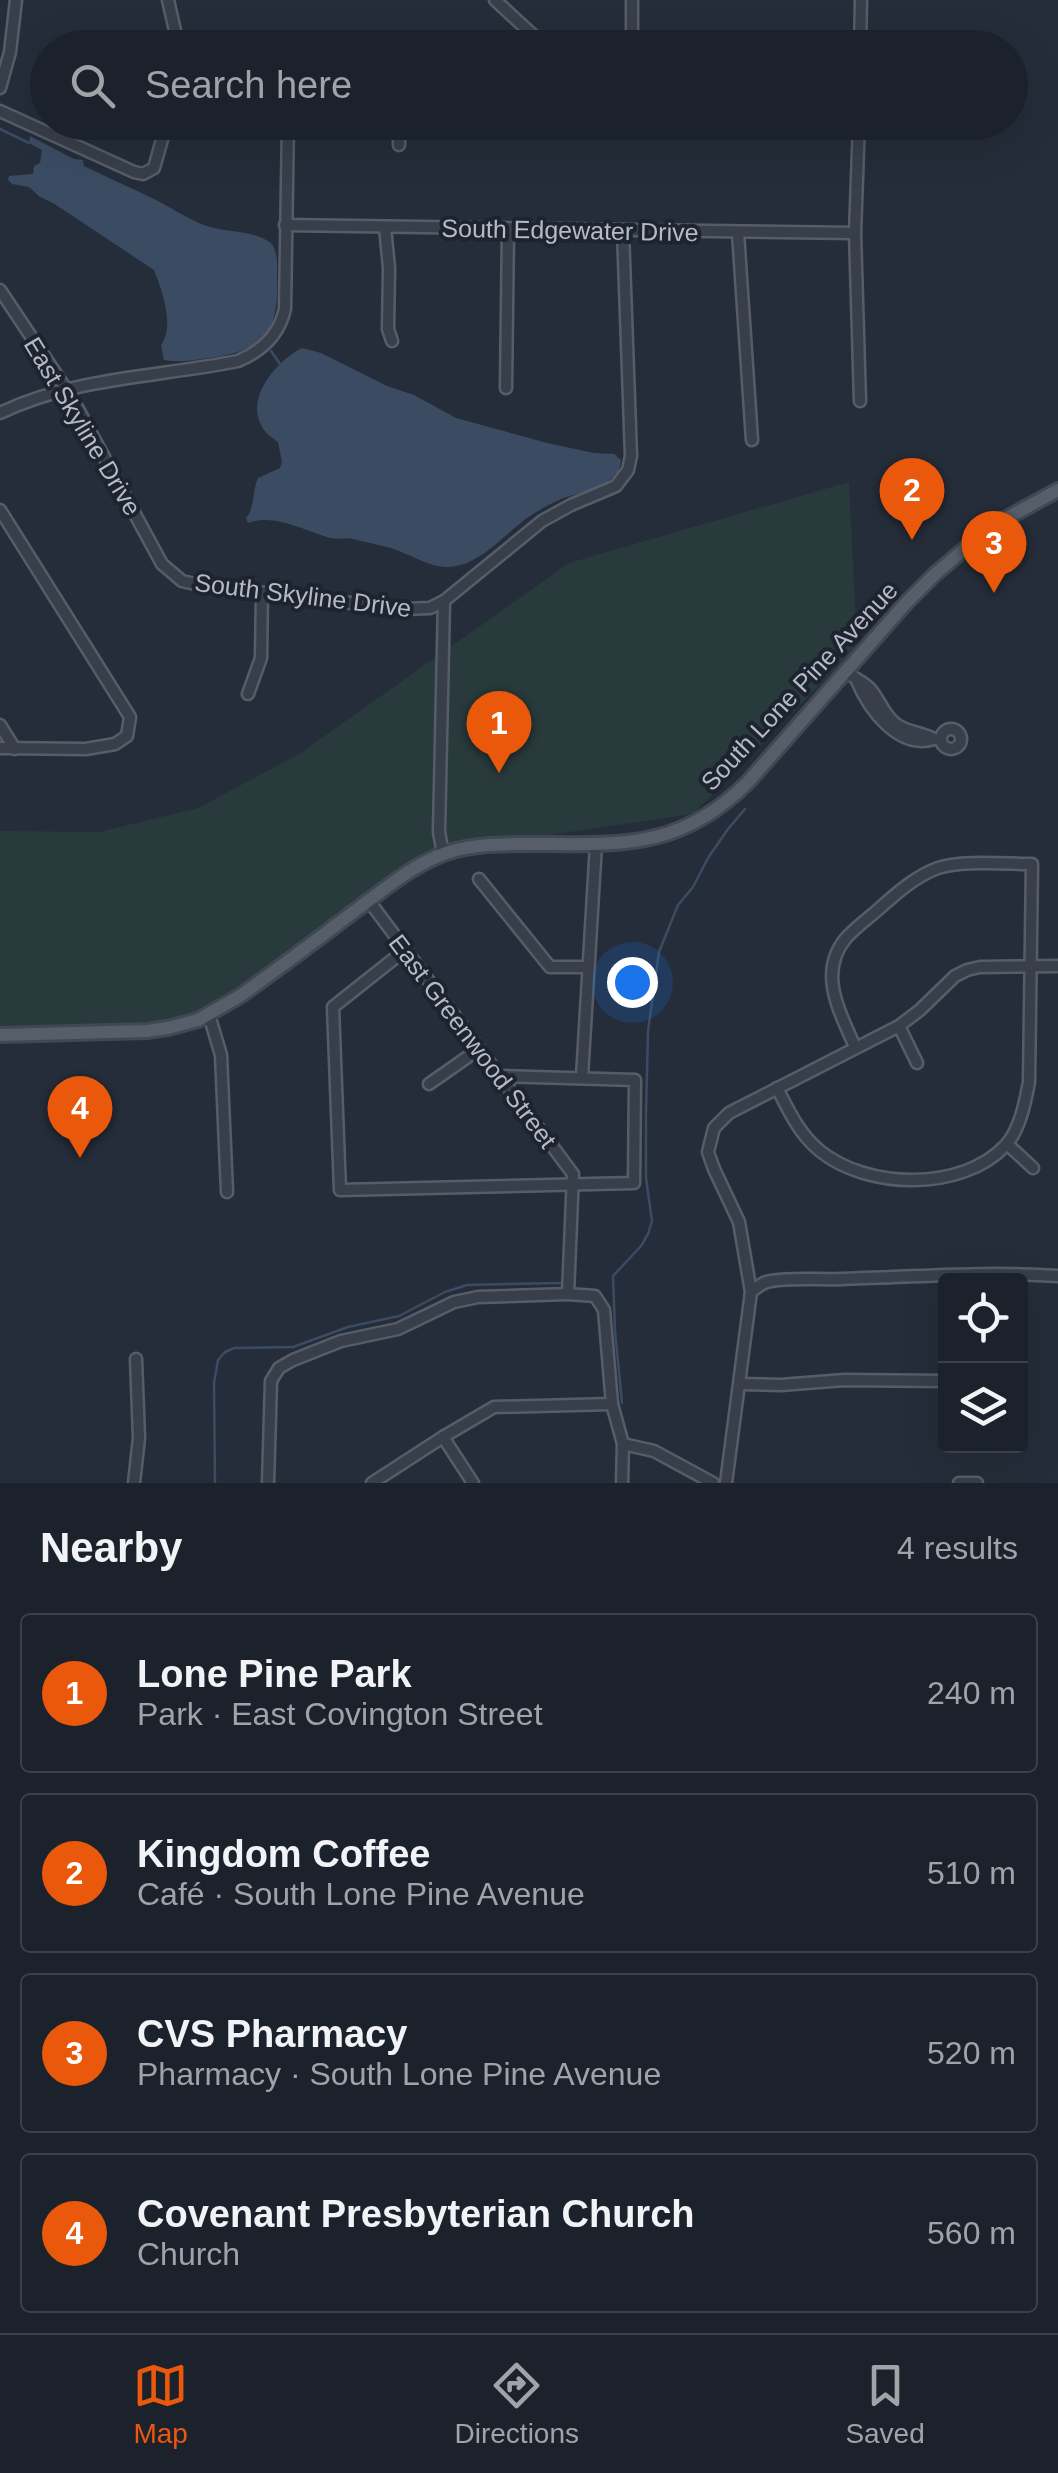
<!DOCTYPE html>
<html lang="en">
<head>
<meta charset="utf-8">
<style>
  :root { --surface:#1c222c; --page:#252a34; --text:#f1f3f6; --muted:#a0a4a9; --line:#3a3f48; --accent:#ea580c }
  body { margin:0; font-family:Arial,sans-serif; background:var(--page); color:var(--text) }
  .controls { position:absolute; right:30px; bottom:30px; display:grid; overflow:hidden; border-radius:10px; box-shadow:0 10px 40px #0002 }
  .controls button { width:90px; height:90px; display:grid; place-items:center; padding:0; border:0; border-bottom:2px solid var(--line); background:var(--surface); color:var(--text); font:50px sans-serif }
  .you { position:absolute; left:632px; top:982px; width:35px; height:35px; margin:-25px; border:8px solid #fff; border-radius:50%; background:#1a73e8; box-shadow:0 0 0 15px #1a73e833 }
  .badge { display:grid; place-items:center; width:65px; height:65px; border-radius:50%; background:var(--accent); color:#fff; font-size:32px; font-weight:700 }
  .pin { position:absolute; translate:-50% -82px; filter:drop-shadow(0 2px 5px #0008) }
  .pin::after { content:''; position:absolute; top:52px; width:35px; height:30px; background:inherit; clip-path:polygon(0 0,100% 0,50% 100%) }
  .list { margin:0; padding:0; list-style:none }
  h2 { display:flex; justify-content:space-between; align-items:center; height:130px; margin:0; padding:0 40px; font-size:42px }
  h2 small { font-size:32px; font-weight:400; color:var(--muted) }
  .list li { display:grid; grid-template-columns:65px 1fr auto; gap:30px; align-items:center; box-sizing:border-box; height:160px; margin:0 20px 20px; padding:0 20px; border:2px solid var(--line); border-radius:10px }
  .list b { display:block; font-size:38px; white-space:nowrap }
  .list p { margin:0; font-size:32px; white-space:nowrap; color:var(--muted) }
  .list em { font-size:32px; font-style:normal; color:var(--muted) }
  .icon { flex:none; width:55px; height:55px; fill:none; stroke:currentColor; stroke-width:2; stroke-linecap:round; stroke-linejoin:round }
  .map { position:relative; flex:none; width:1058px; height:1483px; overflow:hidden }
  .search { position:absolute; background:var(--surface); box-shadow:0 10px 40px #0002; left:30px; right:30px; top:30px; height:110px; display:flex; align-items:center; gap:25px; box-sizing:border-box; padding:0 35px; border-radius:55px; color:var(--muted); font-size:38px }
  .sheet { height:850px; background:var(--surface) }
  nav { display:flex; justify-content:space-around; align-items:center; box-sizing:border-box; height:140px; border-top:2px solid var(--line); background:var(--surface); font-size:28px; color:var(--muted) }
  nav a { display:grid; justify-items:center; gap:5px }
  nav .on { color:var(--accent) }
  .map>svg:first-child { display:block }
  .green { fill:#283a3c }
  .water { fill:#3b4b62 }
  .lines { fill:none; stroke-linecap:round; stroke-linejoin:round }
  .stream { stroke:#3b4b62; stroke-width:2.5 }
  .minor-casing { stroke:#565d68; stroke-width:15 }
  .major-casing { stroke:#414853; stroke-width:18 }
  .minor { stroke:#383f4a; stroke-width:10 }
  .major { stroke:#565e6a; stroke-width:12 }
  .labels { text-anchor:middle; stroke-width:8; stroke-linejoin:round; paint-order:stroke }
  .street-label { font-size:25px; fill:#b4bac6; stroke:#1d242f }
</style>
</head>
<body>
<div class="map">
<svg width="1058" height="1483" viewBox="0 0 1058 1483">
  <rect width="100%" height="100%" fill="#252d3a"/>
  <polygon class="green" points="849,482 857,647 693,814 426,853 241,992 186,1019 163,1026 0,1029 0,831 99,832 198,808 299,754 569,563"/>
  <g class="water">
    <path d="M30 136 74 159 83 160 84 166C107 177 131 188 154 199 170 207 185 217 201 224 222 233 249 229 268 241 279 248 277 266 277 277 279 333 265 350 209 358 194 360 179 363 164 360L161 345C175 327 162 290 154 270L53 203 40 197 29 187 12 184 8 180 9 176 33 174 34 166 40 163 42 150 29 143Z"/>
    <path d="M302 348 321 353 387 386 414 395 456 418 547 443 594 453 614 454 621 460C620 487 582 491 561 499 550 504 537 511 527 518 504 535 479 566 449 567 430 568 410 554 391 548 379 545 365 542 353 539 346 537 338 540 330 538 305 531 274 513 248 523L246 518C255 508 252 491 258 478L280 468 282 462 278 442C271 437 265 433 261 425 246 397 277 360 302 348Z"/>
  </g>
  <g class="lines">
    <g class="stream">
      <polyline points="0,129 29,143"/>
      <polyline points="271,351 280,364"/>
      <polyline points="622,1403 615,1331 613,1276 641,1246 648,1234 652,1221 646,1178 646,1113 648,1031 659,952 678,905 693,887 708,858 728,829 745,809"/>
      <polyline points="215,1483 214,1383 218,1360 225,1352 234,1348 293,1347 348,1327 399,1316 445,1292 467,1285 560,1283"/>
    </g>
    <g class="minor-casing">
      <g id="minor">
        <polyline points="168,0 179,48"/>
        <polyline points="495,0 547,48"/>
        <polyline points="632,0 632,48"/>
        <polyline points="860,48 861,0"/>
        <polyline points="0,88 10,52 16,0"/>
        <polyline points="0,111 134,172 143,174 154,168 167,122"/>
        <polyline points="628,122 632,126"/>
        <polyline points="859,122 855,233 860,401"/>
        <polyline points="399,145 399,122"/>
        <polyline points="285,225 855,233"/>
        <polyline points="385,227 389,268 388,329 392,341"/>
        <polyline points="738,233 752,440"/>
        <polyline points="0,290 72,398 162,564 182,581 204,586 403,609 430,608 444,601 542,521 571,505 616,486 628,470 631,456 623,231"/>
        <polyline points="506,388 508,229"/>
        <path d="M0 413C75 377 158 377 238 361 262 351 279 335 285 309L288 122"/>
        <polyline points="0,510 130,717 127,736 115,744 86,749 0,748"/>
        <path d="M846 671C854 679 865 682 872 691 881 703 884 715 896 724 908 733 922 732 934 739 898 750 869 709 857 681"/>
        <polyline points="248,694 261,658 262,593"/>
        <polyline points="0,725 15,749"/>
        <circle cx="951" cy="739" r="10"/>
        <polyline points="443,854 439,832 444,601"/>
        <polyline points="479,879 550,967 588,967"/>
        <polyline points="369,901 573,1174 568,1294 595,1296 604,1310 612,1404 623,1444 622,1483"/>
        <polyline points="405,950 333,1007 340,1190 634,1183 635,1080 499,1076"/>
        <polyline points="209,1015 221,1055 227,1192"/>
        <polyline points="899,1026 917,1063"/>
        <polyline points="582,1077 596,844"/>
        <polyline points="429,1084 479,1049"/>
        <path d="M777 1088C789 1111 799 1134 820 1151 867 1189 961 1192 1005 1146 1020 1130 1025 1103 1029 1082L1032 864C1007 864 960 860 938 868 916 876 898 892 881 907 870 917 856 927 846 938 817 973 840 1012 855 1047"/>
        <polyline points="1007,1144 1033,1168"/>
        <path d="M751 1292C758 1287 762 1282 771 1281 793 1277 818 1280 841 1279 913 1277 985 1271 1058 1276"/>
        <polyline points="741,1384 781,1385 844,1380 946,1381"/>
        <polyline points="443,1437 473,1483"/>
        <polyline points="623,1444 654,1451 713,1483"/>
        <polyline points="134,1483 139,1438 136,1359"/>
        <polyline points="268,1483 271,1381 279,1368 293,1360 341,1341 398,1329 454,1302 478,1297 568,1294"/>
        <polyline points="372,1483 443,1437 494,1407 612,1404"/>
        <polyline points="726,1483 751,1292 739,1222 714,1169 708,1152 714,1128 729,1113 899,1026 920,1010 955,976 967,970 980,967 1058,966"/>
        <polyline points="959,1483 977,1483"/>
      </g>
    </g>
    <g class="major-casing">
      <path id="major" d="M0 1035 147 1031 168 1028 198 1020 240 996C279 968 318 939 356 910 385 889 412 865 446 853 473 844 501 844 529 844 620 844 679 851 748 782L906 603 934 575 975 540 996 524 1058 490"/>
    </g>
    <use href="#minor" class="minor"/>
    <use href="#major" class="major"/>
  </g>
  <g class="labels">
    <g class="street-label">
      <text transform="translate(570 230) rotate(1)" y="9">South Edgewater Drive</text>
      <text transform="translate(83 426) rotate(59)" y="9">East Skyline Drive</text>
      <text transform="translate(303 595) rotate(7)" y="9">South Skyline Drive</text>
      <text transform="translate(799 686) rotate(-47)" y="9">South Lone Pine Avenue</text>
      <text transform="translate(473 1041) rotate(53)" y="9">East Greenwood Street</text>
    </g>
  </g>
</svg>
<div class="controls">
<button><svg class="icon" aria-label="locate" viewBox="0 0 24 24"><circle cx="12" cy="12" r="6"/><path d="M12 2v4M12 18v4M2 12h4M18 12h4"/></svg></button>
<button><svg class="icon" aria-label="layers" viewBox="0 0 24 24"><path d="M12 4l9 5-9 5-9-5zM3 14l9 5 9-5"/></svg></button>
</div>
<div class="you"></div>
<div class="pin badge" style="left:499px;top:773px">1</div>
<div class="pin badge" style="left:912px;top:540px">2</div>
<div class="pin badge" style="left:994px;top:593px">3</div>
<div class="pin badge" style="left:80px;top:1158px">4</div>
<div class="search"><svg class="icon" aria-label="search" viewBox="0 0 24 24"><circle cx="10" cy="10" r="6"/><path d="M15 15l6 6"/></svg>Search here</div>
</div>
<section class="sheet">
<h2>Nearby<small>4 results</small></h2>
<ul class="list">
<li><span class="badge">1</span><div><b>Lone Pine Park</b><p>Park · East Covington Street</p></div><em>240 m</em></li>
<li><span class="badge">2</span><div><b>Kingdom Coffee</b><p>Café · South Lone Pine Avenue</p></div><em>510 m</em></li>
<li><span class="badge">3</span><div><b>CVS Pharmacy</b><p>Pharmacy · South Lone Pine Avenue</p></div><em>520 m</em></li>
<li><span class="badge">4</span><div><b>Covenant Presbyterian Church</b><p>Church</p></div><em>560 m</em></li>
</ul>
</section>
<nav>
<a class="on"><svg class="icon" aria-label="map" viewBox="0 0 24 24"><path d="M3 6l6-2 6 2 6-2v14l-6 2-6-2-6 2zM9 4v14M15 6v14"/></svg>Map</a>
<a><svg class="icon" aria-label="directions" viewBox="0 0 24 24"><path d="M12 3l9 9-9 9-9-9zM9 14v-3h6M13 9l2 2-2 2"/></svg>Directions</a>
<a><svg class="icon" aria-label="saved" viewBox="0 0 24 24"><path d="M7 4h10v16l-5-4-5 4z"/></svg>Saved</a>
</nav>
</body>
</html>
